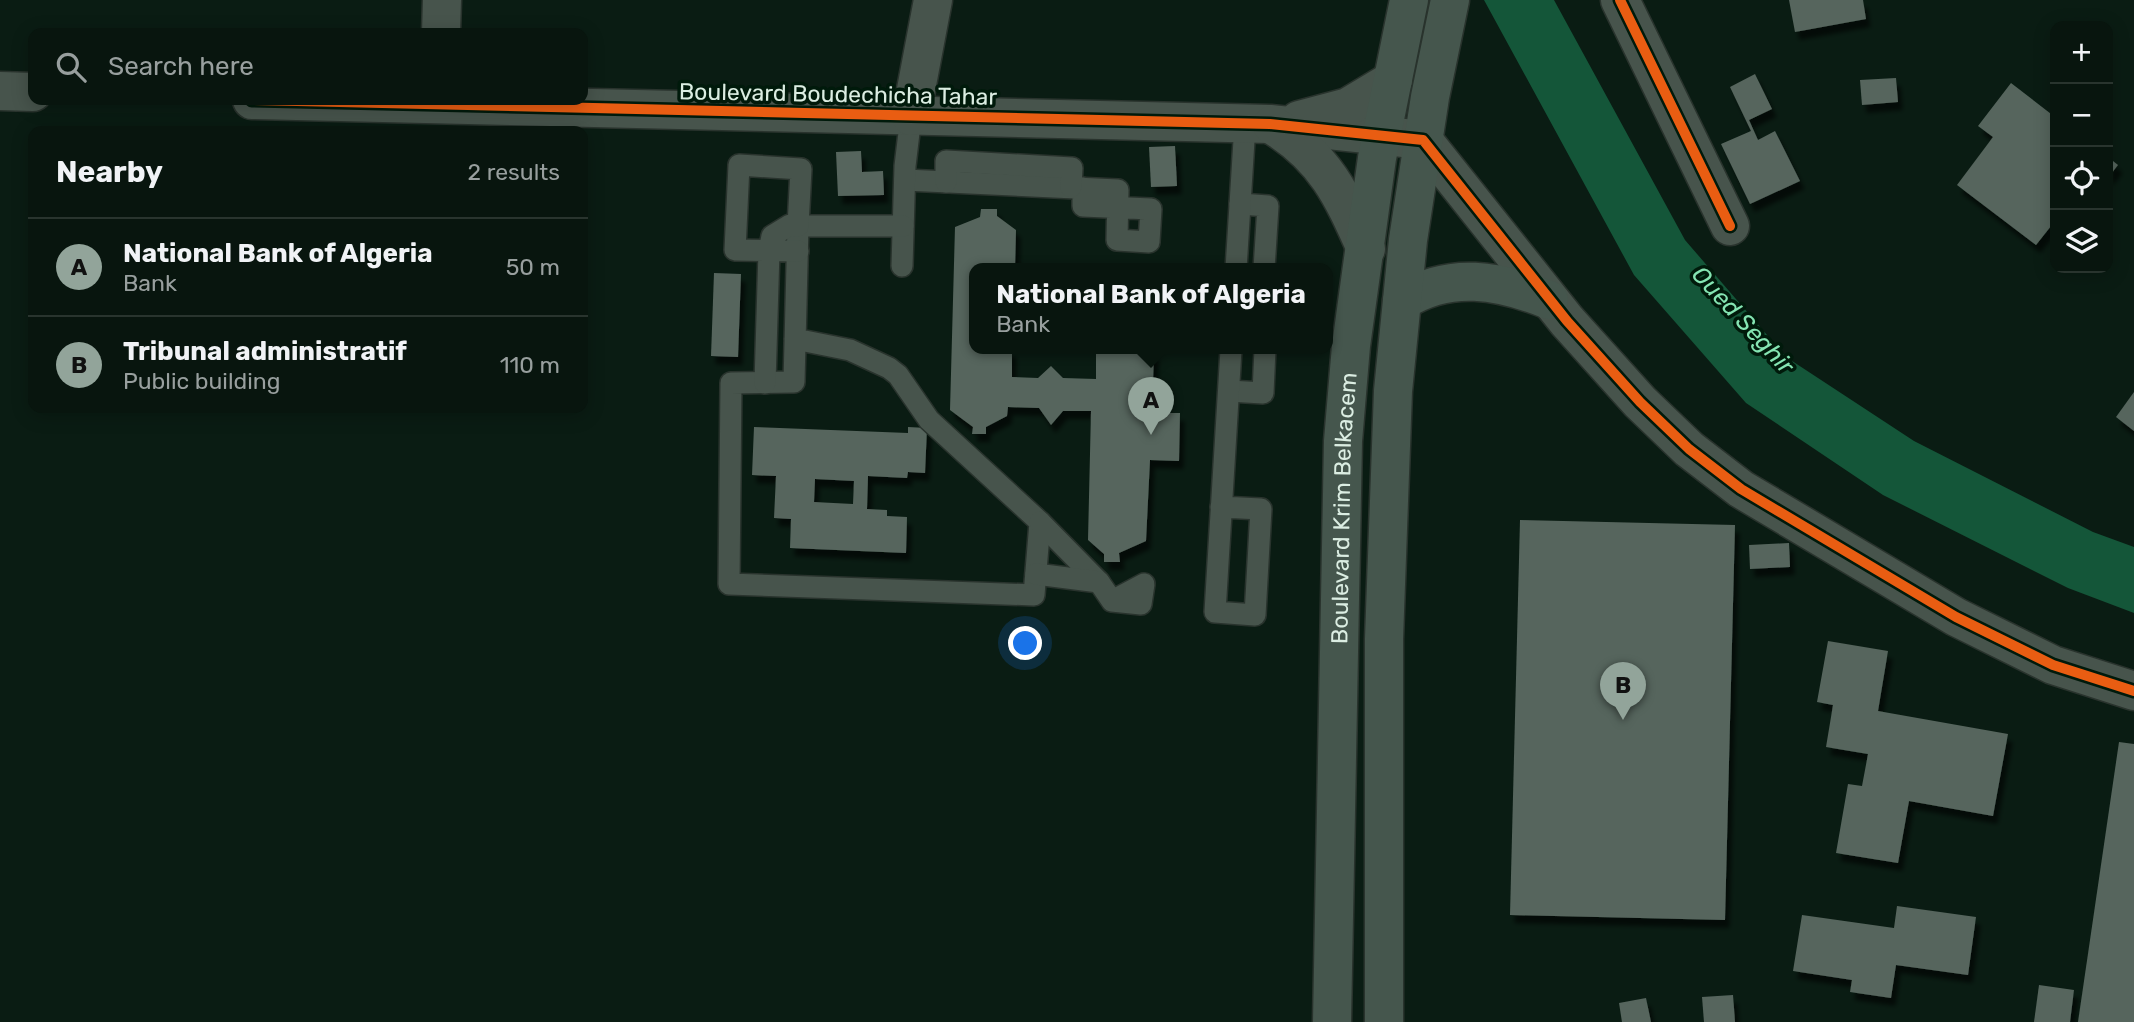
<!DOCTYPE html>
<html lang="en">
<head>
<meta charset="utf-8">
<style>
  :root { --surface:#08150e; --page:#16221c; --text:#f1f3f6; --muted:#989f9e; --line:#29342e; --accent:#92a49a }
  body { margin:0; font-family:Rubik,sans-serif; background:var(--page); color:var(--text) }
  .controls { position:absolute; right:21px; top:21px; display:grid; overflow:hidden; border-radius:14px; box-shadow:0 4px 18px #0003 }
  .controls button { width:63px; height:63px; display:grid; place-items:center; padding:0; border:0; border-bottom:2px solid var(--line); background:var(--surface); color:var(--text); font:35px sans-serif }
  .you { position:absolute; left:1026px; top:644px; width:24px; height:24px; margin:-18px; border:5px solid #fff; border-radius:50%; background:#1a73e8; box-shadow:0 0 0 10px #1a73e833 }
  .badge { display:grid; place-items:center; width:46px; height:46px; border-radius:50%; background:var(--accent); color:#111; font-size:23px; font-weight:700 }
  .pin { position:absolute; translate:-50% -58px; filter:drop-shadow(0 2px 4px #0008) }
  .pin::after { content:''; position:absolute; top:37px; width:24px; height:21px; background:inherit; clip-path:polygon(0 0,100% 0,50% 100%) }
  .popup { position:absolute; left:969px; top:263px; width:364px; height:91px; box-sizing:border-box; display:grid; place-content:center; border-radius:14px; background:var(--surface); filter:drop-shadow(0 2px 5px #0005); font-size:23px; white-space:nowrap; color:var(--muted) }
  .popup b { font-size:26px; color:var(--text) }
  .popup::after { content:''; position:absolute; left:50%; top:100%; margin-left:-14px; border:14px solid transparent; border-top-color:var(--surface) }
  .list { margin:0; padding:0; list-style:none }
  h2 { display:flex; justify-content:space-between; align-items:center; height:91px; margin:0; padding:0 28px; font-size:30px }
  h2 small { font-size:23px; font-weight:400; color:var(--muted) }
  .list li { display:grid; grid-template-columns:46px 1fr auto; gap:21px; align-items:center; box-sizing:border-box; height:98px; padding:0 28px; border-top:2px solid var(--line) }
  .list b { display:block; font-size:26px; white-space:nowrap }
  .list p { margin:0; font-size:23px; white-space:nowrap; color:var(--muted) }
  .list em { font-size:23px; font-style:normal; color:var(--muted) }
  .icon { flex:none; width:38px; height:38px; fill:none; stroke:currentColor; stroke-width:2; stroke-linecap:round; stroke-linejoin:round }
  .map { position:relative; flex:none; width:2134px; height:1022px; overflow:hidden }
  .search { position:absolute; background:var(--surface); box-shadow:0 4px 18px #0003; left:28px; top:28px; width:560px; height:77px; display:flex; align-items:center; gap:18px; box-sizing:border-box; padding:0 24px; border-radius:14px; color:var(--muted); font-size:26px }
  .panel { position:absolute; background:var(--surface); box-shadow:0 4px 18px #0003; left:28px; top:126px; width:560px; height:287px; border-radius:14px }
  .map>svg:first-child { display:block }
  .water { fill:#145639 }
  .building { fill:#56655d; fill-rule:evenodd; filter:url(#shadow) }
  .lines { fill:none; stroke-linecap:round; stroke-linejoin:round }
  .lane-casing { stroke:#29332d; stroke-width:24 }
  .street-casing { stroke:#29332d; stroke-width:41 }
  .primary-casing { stroke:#29332d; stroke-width:41 }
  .lane { stroke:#47544c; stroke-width:21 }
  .street { stroke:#47544c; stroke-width:38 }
  .primary { stroke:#45564d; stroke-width:38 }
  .cycleway-casing { stroke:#001a0b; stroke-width:15 }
  .cycleway { stroke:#e95d12; stroke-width:10 }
  .labels { text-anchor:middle; stroke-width:7; stroke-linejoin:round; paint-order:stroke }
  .street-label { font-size:23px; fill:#dbede2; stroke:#001a0b }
  .water-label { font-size:24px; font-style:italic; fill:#85e5b3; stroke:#001a0b }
</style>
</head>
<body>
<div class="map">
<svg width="2134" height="1022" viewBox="0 0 2134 1022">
  <defs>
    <filter id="shadow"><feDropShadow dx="4.5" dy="8" stdDeviation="2" flood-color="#0009"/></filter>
  </defs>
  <rect width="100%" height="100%" fill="#0a1c13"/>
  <polygon class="water" points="1484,0 1554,0 1685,240 1786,357 1914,441 2093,532 2134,547 2134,613 2068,588 1883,495 1746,403 1634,275"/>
  <g class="building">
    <polygon points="1789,0 1863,0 1866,19 1795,32"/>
    <polygon points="1755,74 1772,109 1749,120 1758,140 1775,131 1800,181 1750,204 1721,144 1751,131 1730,87"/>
    <polygon points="1896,78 1898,102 1862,105 1860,80"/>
    <polygon points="2011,83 2055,117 2055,221 2036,245 1957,185 1993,137 1978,126"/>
    <polygon points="1175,146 1177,186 1151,187 1149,147"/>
    <polygon points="861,151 862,172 883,171 884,195 838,196 836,152"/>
    <polygon points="2108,157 2118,165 2108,178"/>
    <polygon points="981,209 997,209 997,216 1016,230 1015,269 974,269 974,349 1012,349 1012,377 1038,378 1051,366 1063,378 1096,379 1096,351 1099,349 1147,349 1154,353 1152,413 1180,413 1179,461 1150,460 1146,541 1119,553 1120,562 1104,562 1104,554 1088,540 1091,411 1063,411 1051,425 1039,408 1008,407 1007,416 986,427 986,434 972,434 973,427 950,410 955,227 980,217"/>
    <polygon points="714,273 741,274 738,357 711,356"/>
    <polygon points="2134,392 2134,431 2116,417"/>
    <path d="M754 427 908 433V427L927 428 925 473 908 472 907 478 868 476 867 509 887 510V516L907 517 906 553 790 548 791 519 774 518 776 476 752 475ZM815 479 854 481 853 504 814 502Z"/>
    <polygon points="1520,520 1735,525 1725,920 1510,915"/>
    <polygon points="1789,543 1790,567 1750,569 1749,545"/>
    <polygon points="1828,641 1888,651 1878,711 2008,734 1993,816 1909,801 1898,863 1836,853 1848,784 1862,786 1868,754 1826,747 1833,705 1817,702"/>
    <polygon points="2119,742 2134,744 2134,1022 2078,1022"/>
    <polygon points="1897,906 1976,917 1968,975 1896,965 1891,998 1850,992 1852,980 1793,971 1802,915 1894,928"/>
    <polygon points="2039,985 2074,990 2070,1022 2034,1022"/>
    <polygon points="1733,995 1735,1022 1704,1022 1702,997"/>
    <polygon points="1646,998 1651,1022 1622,1022 1619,1003"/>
  </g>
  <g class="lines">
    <g class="lane-casing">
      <g id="lane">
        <polyline points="905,180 1118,190 1117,240 1149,242 1151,209 1083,206 1083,188"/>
        <polyline points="946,182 946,161 1072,168 1071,187"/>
        <polyline points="1240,204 1268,206 1264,269"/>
        <polyline points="902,266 905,166 911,116"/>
        <polyline points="1236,269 1245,124"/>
        <polyline points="795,339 850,350 889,368 898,375 929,420 1040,522 1034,595 729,584 731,383 794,382 798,226 903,226"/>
        <polyline points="765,383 769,251 772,236 790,225 798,226 801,169 739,165 735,250 798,251"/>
        <polyline points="1229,391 1263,393 1265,349"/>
        <path d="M1221 507 1261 509 1255 615 1215 612C1220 525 1226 437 1231 349"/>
        <polyline points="1040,522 1099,582"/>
        <polyline points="1036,574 1099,582 1112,601 1141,604 1144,584 1112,601"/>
      </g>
    </g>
    <g class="street-casing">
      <g id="street">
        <polyline points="1620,0 1730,226"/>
        <polyline points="441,33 442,0"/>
        <polyline points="0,91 33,92"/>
        <polyline points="252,100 1270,124 1423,140 1567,321 1640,402 1689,449 1741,489 1956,617 2053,665 2134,691"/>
        <polyline points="911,116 933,0"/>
        <polyline points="1299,120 1348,107 1393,80"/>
        <path d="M1272 125C1325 157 1342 195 1366 249"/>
      </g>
    </g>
    <g class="primary-casing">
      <g id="primary">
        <path d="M1402 301C1450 271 1499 280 1549 300"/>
        <path id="s1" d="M1332 1022 1343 441 1351 346 1377 158 1409 0"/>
        <polyline points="1384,1022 1384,639 1393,391 1408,240 1430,97 1450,0"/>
      </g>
    </g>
    <use href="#lane" class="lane"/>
    <use href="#street" class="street"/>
    <use href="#primary" class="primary"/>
    <g class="cycleway-casing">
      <g id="cycleway">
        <polyline points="1620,0 1730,226"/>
        <polyline points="252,100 1270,124 1423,140 1567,321 1640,402 1689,449 1741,489 1956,617 2053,665 2134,691"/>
      </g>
    </g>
    <use href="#cycleway" class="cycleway"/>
  </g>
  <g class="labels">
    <g class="street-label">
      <text transform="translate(838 94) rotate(1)" y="8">Boulevard Boudechicha Tahar</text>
      <text dy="8" stroke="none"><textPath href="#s1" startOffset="514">Boulevard Krim Belkacem</textPath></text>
    </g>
    <g class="water-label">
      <text transform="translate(1743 320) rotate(47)" y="8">Oued Seghir</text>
    </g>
  </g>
</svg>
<div class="controls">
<button>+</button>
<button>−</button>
<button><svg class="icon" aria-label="locate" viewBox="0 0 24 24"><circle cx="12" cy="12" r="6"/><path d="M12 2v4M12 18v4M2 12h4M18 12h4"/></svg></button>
<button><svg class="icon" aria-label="layers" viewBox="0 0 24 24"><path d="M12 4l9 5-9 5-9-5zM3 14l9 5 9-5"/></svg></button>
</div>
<div class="you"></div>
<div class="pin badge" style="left:1151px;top:435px">A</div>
<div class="popup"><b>National Bank of Algeria</b>Bank</div>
<div class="pin badge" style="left:1623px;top:720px">B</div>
<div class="search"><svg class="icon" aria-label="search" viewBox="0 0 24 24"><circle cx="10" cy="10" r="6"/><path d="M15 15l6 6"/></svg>Search here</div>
<section class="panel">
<h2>Nearby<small>2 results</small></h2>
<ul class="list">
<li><span class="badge">A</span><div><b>National Bank of Algeria</b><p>Bank</p></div><em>50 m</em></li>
<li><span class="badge">B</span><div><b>Tribunal administratif</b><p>Public building</p></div><em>110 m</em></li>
</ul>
</section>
</div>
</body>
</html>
